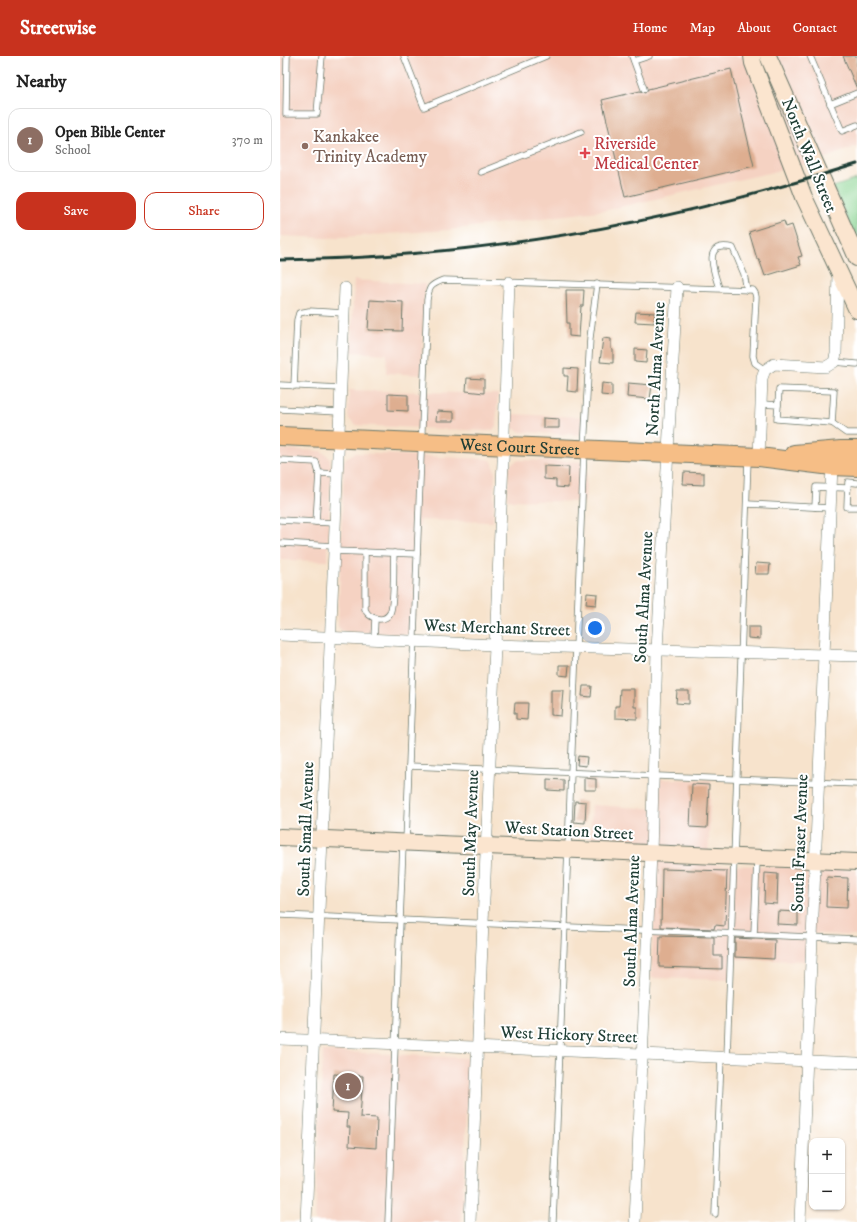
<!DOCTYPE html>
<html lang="en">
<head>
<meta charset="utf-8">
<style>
  :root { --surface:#fff; --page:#f2f2f2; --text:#222; --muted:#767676; --line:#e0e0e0; --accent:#c8321e }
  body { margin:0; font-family:"IM FELL DW Pica",serif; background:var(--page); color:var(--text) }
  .controls { position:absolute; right:12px; bottom:12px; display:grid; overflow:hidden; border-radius:8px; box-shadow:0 1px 3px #0004 }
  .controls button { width:36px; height:36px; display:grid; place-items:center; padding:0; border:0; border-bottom:1px solid var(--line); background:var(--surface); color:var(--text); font:20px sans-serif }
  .you { position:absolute; left:315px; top:572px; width:14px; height:14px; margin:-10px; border:3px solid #fff; border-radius:50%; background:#1a73e8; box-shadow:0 0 0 6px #1a73e833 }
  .badge { display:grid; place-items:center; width:26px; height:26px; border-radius:50%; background:var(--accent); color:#fff; font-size:13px; font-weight:700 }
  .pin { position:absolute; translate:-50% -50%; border:2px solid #fff; box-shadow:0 1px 4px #0006 }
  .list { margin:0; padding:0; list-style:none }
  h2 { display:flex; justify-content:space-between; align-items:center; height:52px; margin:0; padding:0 16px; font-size:17px }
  h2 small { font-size:13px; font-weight:400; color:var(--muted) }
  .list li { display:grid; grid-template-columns:26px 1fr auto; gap:12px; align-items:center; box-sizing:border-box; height:64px; margin:0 8px 8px; padding:0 8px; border:1px solid var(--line); border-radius:12px }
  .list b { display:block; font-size:15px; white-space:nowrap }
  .list p { margin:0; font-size:13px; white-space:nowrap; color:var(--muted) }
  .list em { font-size:13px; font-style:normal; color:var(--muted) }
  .actions { display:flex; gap:8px; padding:12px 16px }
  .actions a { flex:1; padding:9px 0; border:1px solid var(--accent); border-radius:12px; text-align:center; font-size:14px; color:var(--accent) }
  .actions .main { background:var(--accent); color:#fff }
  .map { position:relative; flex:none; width:577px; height:1166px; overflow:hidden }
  header { display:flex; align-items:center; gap:24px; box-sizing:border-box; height:56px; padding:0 20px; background:var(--accent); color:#fff }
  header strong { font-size:19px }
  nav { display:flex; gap:22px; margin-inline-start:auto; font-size:14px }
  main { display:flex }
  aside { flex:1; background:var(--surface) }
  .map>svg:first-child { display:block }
  .built { fill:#f5d2c2 }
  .green { fill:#88d390; stroke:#548862 }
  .building { fill:#deae90 }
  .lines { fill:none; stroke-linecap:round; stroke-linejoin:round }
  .lane-casing { stroke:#6b7769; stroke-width:7 }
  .street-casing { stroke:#6b7769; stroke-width:12 }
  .secondary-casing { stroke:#6b7769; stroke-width:18 }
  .primary-casing { stroke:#6b7769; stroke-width:20 }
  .lane { stroke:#fff; stroke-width:5.5 }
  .street { stroke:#fff; stroke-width:11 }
  .secondary { stroke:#fbe5cf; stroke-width:16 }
  .primary { stroke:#f6be86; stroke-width:18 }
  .rail { stroke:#1f3d34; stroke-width:3 }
  .education-dot { fill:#8d6e63; stroke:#fff; stroke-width:1.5 }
  .health-dot { fill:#e0444e; stroke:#fff; stroke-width:1.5 }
  .labels { text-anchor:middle; stroke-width:4; stroke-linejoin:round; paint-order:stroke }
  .education-label { font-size:17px; fill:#785e54; stroke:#fff; text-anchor:start }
  .health-label { font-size:17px; fill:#be3a42; stroke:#fff; text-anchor:start }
  .street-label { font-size:17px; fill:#1f3d34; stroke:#fff }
</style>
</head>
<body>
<header>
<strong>Streetwise</strong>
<nav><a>Home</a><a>Map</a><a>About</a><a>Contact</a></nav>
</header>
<main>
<aside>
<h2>Nearby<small></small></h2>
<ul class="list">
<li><span class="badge" style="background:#8d6e63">1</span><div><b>Open Bible Center</b><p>School</p></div><em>370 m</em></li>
</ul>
<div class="actions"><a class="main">Save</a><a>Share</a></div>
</aside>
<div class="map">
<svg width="577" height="1166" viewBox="0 0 577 1166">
  <rect width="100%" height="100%" fill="#fff"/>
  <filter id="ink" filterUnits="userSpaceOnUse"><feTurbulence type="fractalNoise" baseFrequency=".025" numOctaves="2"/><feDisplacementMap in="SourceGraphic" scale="8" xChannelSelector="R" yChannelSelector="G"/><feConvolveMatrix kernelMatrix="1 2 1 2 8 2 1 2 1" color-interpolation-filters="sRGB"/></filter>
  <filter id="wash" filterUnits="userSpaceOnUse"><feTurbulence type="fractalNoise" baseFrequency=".012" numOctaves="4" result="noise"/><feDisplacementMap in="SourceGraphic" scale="16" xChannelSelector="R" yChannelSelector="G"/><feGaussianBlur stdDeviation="0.9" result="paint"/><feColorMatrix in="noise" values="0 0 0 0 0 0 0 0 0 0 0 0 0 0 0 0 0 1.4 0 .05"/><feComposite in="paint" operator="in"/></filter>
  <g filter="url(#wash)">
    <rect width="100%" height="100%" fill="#f7e3cc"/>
    <g class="built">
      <polygon points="0,0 577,0 577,90 543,103 506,113 327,154 168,174 47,182 0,180"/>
      <polygon points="74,224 145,228 141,319 106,317 107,298 71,296"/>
      <polygon points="69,334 218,338 216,370 213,374 207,375 75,369 69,363 68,359"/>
      <polygon points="231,358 304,361 303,379 241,376 233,372"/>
      <polygon points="0,393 41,395 48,400 50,404 51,412 47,505 0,504"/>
      <polygon points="75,397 205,403 211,404 213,408 215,417 213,466 140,464 134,579 62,575 58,570 64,407 66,402"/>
      <polygon points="239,404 307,406 305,446 227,444 229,412 232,407"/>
      <polygon points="379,723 431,724 428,808 577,814 577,880 526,877 525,905 451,903 451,924 371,922 377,788 310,786 312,749 378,753"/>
      <polygon points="43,995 190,1002 181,1166 35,1166"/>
    </g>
    <polygon class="green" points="577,123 577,187 553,131"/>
    <g id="blocks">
      <g class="building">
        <polygon points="563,0 577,0 577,33"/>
        <polygon points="451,13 474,110 345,141 322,44 360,35 365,37 368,33"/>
        <polygon points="504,165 506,171 512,169 522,200 518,201 521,209 485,220 479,203 477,203 469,176"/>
        <polygon points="286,234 304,234 303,250 301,250 299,281 289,280 289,267 287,267"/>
        <polygon points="90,244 123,246 122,275 88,274"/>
        <polygon points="356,256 375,257 374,267 355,266"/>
        <polygon points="323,282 331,283 331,293 333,294 333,307 320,306"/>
        <polygon points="355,293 367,294 366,307 355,306"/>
        <polygon points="284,312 298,313 297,336 287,335 288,320 284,320"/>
        <polygon points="187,322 204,323 204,337 186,335"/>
        <polygon points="322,327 332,328 332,340 321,339"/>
        <polygon points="348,327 372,329 370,343 347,341"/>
        <polygon points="108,338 128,339 128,355 108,354"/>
        <polygon points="157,355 174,356 174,365 156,365"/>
        <polygon points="263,362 279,363 279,372 263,372"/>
        <polygon points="264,410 289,411 288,432 276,431 276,424 264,423"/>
        <polygon points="404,416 424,417 424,429 403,428"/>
        <polygon points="476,507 490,508 489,518 475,518"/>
        <polygon points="307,537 317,538 316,549 306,548"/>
        <polygon points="468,571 480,571 480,583 468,582"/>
        <polygon points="279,609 289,609 288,620 279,619"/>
        <polygon points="303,630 312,630 311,641 302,640"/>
        <polygon points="340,633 354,633 354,651 357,651 357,663 335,662 335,650 339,650"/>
        <polygon points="271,634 283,634 281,660 271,659"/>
        <polygon points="397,635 409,635 409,648 396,647"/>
        <polygon points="235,647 248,647 247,664 236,663 236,657 234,657"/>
        <polygon points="298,700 307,701 306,710 297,709"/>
        <polygon points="304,722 316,723 316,734 304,734"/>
        <polygon points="267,723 284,724 284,735 267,734"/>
        <polygon points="412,728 429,729 427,772 410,771"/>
        <polygon points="295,745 306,746 305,767 294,766"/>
        <polygon points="382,813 447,815 445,870 435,869 434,873 381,871"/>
        <polygon points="485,817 498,818 497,848 484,847"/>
        <polygon points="547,821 568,822 567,852 546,851"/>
        <polygon points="498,855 518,856 518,869 497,868"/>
        <polygon points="380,880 434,881 434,900 442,900 442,913 379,911"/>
        <polygon points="455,882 495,884 494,903 455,901"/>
        <polygon points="54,1018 83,1020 80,1061 97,1062 96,1092 69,1090 70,1071 67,1071 68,1057 52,1056"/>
      </g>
    </g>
  </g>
  <g filter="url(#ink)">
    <use href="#blocks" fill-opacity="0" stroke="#6b7769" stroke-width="1"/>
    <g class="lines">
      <g class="lane-casing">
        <g id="lane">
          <polyline points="7,0 6,58 37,58 42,0"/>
          <polyline points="124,0 144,51 266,0"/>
          <polyline points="352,0 364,33"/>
          <polyline points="530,0 562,75 577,69"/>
          <polyline points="354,5 369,0"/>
          <polyline points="550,48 577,37"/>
          <polyline points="201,116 301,76"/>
          <path d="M439 232C434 216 421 184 453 192L464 218 467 234"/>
          <polyline points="554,306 577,308"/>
          <polyline points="0,329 60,332"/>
          <polyline points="14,330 17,264 19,257 29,255 64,257"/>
          <polyline points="481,348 498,349 497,363 552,367 566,377 577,377"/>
          <polyline points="498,349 499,333 554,335 552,367"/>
          <polyline points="0,353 59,356"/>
          <polyline points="0,404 36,406 39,417 36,466"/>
          <polyline points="39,417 56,418"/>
          <polyline points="577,427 568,426 567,451 577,451"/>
          <polyline points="467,448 551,452"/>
          <polyline points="535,451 536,431 568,432"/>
          <polyline points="0,464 54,467"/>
          <polyline points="2,487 53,490"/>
          <polyline points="53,495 137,498"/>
          <path d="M85 496V553C88 562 104 568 110 557 115 547 113 510 114 497"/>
          <polyline points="94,583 95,563"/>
          <polyline points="129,710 577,728"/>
          <path d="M126 786 147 244C149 231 150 229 163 224L473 234 475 237 476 241 473 300 475 307 485 314"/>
          <polyline points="0,859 577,883"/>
          <polyline points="474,878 477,804"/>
          <polyline points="447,1001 468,403"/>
          <polyline points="435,1158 441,1001"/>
          <polyline points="108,1166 123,789"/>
          <polyline points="273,1166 304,393 310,282 317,228"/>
        </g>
      </g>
      <g class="street-casing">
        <g id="street">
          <polyline points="479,401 482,322 485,314 494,308 546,311 554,306 556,298 558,216"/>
          <polyline points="0,579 215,589 577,600"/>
          <polyline points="0,983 577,1007"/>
          <polyline points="26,1166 65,232"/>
          <polyline points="190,1166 223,406 229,226"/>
          <polyline points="355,1166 371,797 377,594 397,231"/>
          <polyline points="520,1166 552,410"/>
        </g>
      </g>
      <g class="secondary-casing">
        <g id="secondary">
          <polyline points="472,0 473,7 524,141 577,254"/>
          <polyline points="488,0 577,202"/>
          <polyline points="0,781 577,806"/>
        </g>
      </g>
      <g class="primary-casing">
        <g id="primary">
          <path id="s1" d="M0 380 479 401 552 410 577 411"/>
          <polyline points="514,398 561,394 577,394"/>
        </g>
      </g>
      <use href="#lane" class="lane"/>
      <use href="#street" class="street"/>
      <use href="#secondary" class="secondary"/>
      <use href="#primary" class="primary"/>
      <path class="rail" d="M0 204C196 202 391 167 577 108"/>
    </g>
  </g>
  <circle class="education-dot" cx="25" cy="90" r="4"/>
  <path class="health-dot" d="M303 91h4v4h4v4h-4v4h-4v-4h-4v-4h4z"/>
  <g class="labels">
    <g class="education-label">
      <text x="33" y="86">Kankakee<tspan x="33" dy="20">Trinity Academy</tspan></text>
    </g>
    <g class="health-label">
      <text x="314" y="93">Riverside<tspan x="314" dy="20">Medical Center</tspan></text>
    </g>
    <g class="street-label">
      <text transform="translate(530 99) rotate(68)" y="6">North Wall Street</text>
      <text transform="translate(375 313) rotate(-87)" y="6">North Alma Avenue</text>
      <text dy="6" stroke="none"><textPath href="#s1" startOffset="240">West Court Street</textPath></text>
      <text transform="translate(363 541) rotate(-87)" y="6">South Alma Avenue</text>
      <text transform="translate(217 571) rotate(2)" y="6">West Merchant Street</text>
      <text transform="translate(25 773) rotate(-88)" y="6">South Small Avenue</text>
      <text transform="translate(289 774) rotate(3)" y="6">West Station Street</text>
      <text transform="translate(190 777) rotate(-88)" y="6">South May Avenue</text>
      <text transform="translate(519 787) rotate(-88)" y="6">South Fraser Avenue</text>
      <text transform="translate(351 865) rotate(-88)" y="6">South Alma Avenue</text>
      <text transform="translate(289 978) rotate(2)" y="6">West Hickory Street</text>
    </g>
  </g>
</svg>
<div class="controls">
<button>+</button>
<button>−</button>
</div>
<div class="you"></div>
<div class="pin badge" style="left:68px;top:1030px;background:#8d6e63">1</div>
</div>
</main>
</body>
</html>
